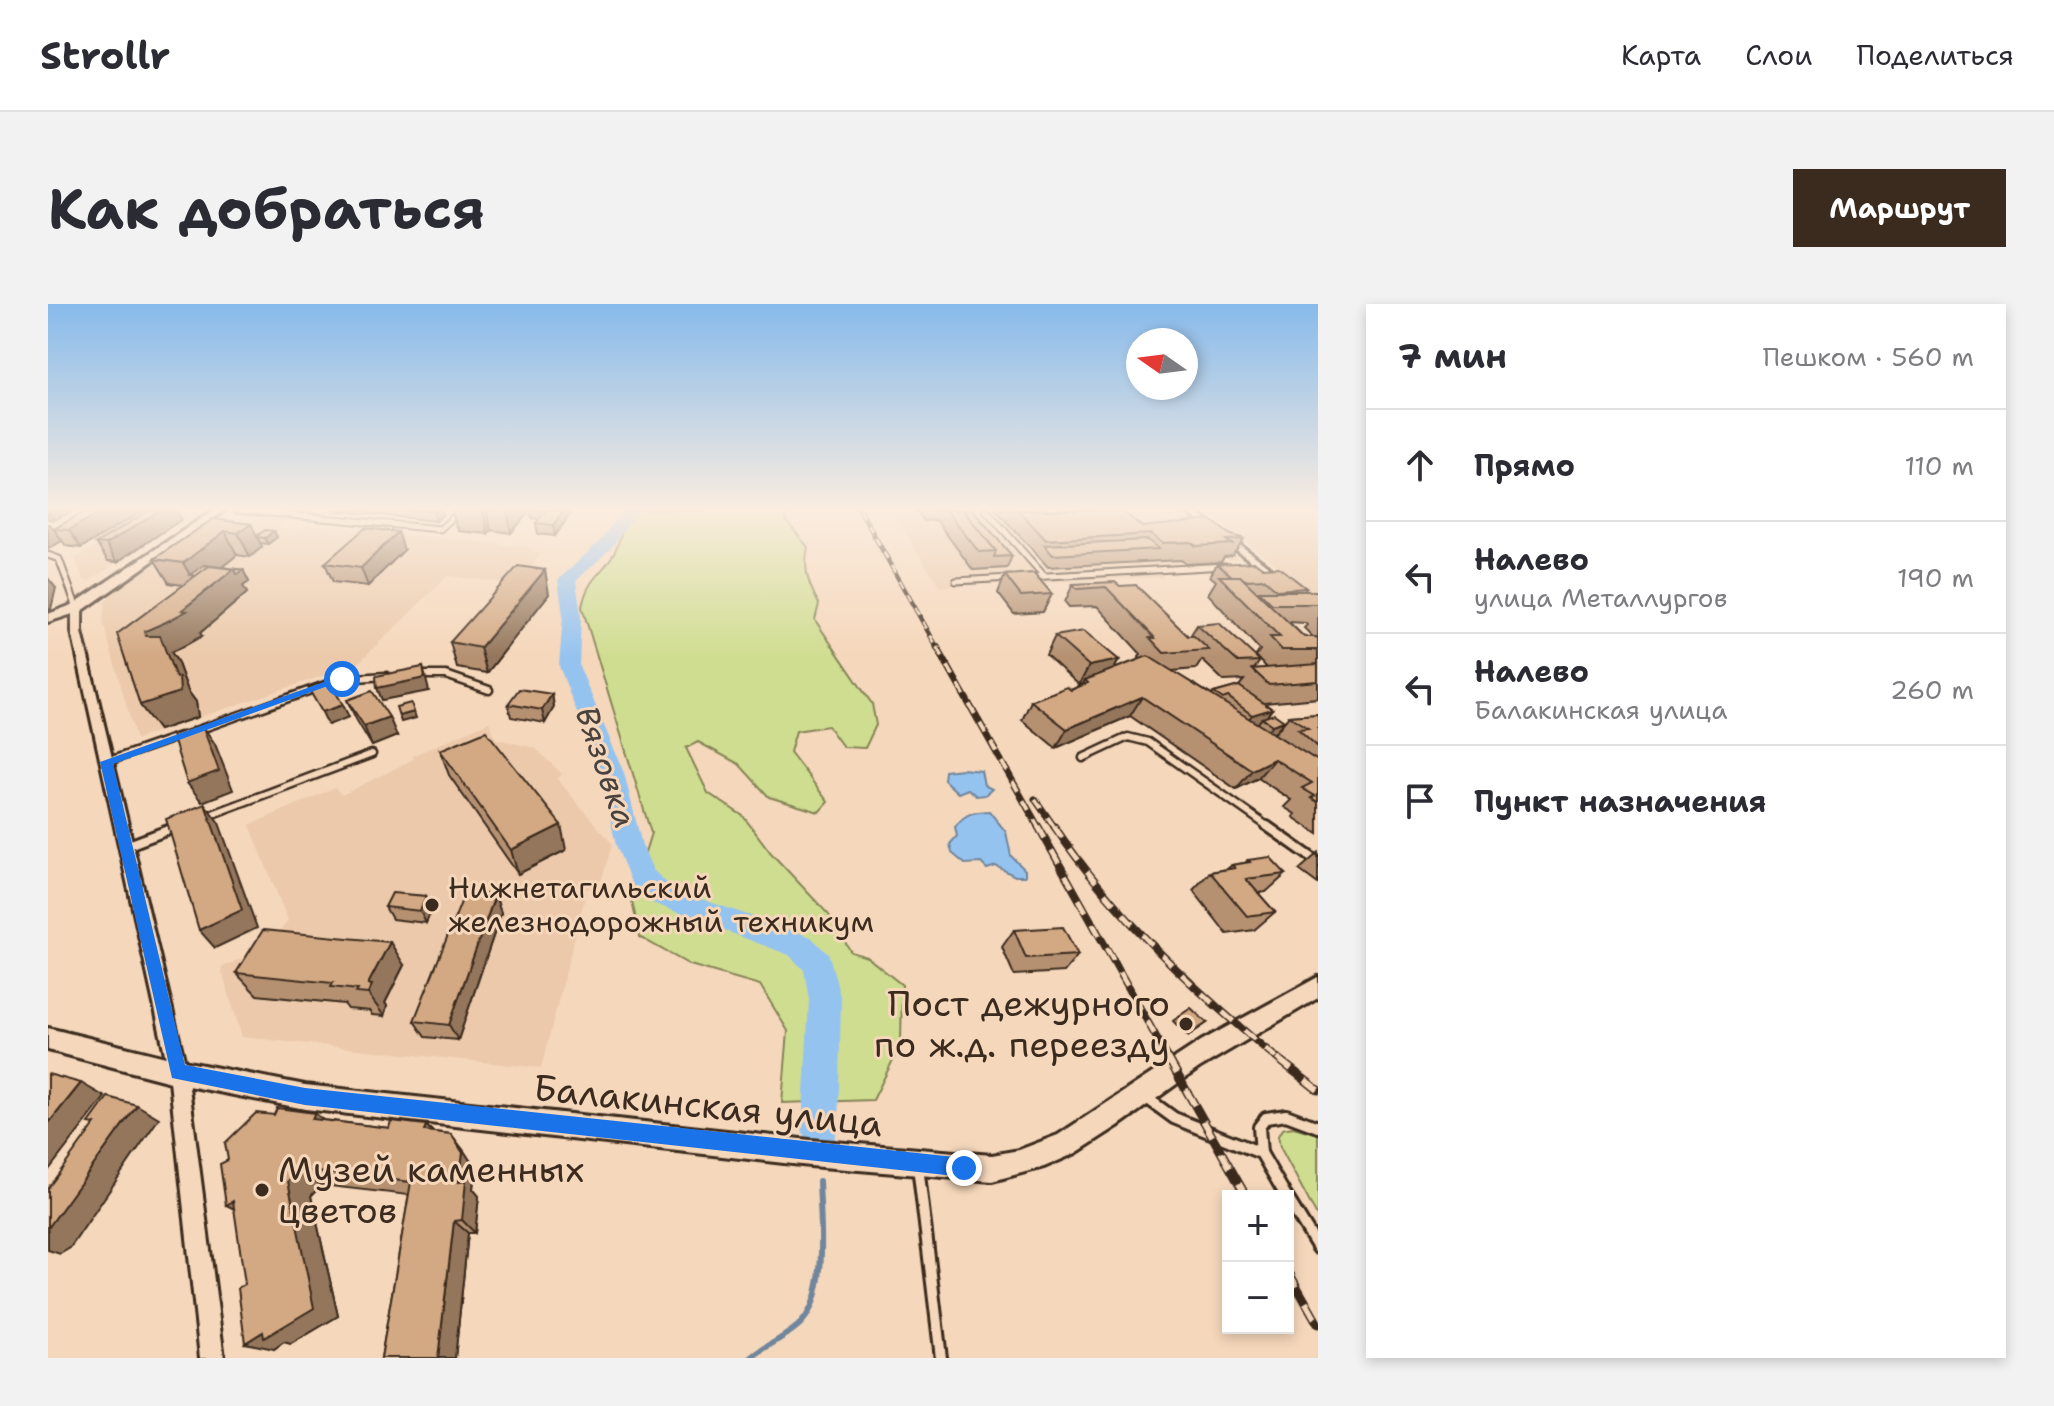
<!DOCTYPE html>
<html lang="ru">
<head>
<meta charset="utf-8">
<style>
  :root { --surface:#fff; --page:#f2f2f3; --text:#2b2b33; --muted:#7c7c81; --line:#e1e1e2; --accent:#3b2a1e }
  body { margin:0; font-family:"Shantell Sans",sans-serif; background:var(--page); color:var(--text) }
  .controls { position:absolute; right:24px; bottom:24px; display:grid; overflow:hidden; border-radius:0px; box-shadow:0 4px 12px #0003 }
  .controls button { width:72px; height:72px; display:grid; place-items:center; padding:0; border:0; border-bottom:2px solid var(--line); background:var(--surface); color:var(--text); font:40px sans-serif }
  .compass { position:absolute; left:1078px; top:24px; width:72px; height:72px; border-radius:50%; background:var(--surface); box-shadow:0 4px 12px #0003; rotate:284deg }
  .stop { position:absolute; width:24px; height:24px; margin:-18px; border:6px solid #1a73e8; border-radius:50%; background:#fff }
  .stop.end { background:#1a73e8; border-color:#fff; box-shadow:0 2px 8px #0008 }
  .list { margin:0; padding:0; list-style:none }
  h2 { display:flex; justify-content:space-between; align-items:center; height:104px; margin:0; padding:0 32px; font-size:34px }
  h2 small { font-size:26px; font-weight:400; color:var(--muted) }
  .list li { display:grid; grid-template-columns:52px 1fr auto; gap:24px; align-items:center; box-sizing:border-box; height:112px; padding:0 32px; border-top:2px solid var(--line) }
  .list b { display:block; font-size:30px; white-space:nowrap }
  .list p { margin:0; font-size:26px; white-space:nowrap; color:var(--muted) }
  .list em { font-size:26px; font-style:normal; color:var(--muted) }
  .icon { flex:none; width:44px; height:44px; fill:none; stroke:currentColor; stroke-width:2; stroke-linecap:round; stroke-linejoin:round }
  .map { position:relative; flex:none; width:1270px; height:1054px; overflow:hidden; border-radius:0px }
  header { display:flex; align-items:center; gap:48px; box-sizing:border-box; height:112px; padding:0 40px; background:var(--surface); border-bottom:2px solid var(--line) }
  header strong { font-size:38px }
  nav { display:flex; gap:44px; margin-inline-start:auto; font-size:28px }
  .intro { display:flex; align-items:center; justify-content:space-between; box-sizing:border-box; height:192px; padding:0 48px }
  h1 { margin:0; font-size:56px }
  .button { padding:20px 36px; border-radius:0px; background:var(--accent); color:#fff; font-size:28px; font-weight:700 }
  main { display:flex; gap:48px; padding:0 48px }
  aside { flex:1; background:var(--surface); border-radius:0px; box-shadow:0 4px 12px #0003 }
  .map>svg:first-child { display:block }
  .built { fill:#ebc9aa }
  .green { fill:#cfdd90; stroke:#858457; stroke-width:2 }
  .water { fill:#95c3f0; stroke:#71869c; stroke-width:2 }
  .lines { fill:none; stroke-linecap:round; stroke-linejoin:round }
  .stream { stroke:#71869c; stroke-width:6 }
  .river { fill:#95c3f0; fill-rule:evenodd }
  .lane-far3-casing { stroke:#3b2a1e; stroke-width:9 }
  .lane-far2-casing { stroke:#3b2a1e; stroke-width:11 }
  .lane-far1-casing { stroke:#3b2a1e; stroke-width:14 }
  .lane-casing { stroke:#3b2a1e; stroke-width:16 }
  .street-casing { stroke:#3b2a1e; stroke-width:6 }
  .secondary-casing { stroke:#3b2a1e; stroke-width:6 }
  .lane-far3 { stroke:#f5d7bb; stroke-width:5 }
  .lane-far2 { stroke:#f5d7bb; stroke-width:6 }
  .lane-far1 { stroke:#f5d7bb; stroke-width:8 }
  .lane { stroke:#f5d7bb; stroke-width:10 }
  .street { fill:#f5d7bb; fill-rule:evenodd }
  .secondary { fill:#f5d7bb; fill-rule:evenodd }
  .rail-far3-casing { stroke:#3b2a1e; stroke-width:5 }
  .rail-far2-casing { stroke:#3b2a1e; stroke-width:7 }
  .rail-far1-casing { stroke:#3b2a1e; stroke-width:8 }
  .rail-casing { stroke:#3b2a1e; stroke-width:9 }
  .rail-far3 { stroke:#f5d7bb; stroke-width:3; stroke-dasharray:8; stroke-linecap:butt }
  .rail-far2 { stroke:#f5d7bb; stroke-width:4; stroke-dasharray:11; stroke-linecap:butt }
  .rail-far1 { stroke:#f5d7bb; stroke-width:5; stroke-dasharray:14; stroke-linecap:butt }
  .rail { stroke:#f5d7bb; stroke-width:6; stroke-dasharray:18; stroke-linecap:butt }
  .wall { fill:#b59172; stroke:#3b2a1e; stroke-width:2; fill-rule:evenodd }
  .shaded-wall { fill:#94765c; stroke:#3b2a1e; stroke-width:2 }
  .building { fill:#d3a984; stroke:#3b2a1e; stroke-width:2 }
  .route { fill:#1a73e8 }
  .poi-dot { fill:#3b2a1e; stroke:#f5d7bb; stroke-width:3 }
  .labels { text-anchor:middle; stroke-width:6; stroke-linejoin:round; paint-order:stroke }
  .poi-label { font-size:30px; fill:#3b2a1e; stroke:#f5d7bb; text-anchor:start }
  .water-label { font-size:32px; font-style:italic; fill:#48413e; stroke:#f5d7bb }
  .near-poi-label { font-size:36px; fill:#3b2a1e; stroke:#f5d7bb; text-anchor:end }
  .near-street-label { font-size:36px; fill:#3b2a1e; stroke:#f5d7bb }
</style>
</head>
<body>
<header>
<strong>Strollr</strong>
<nav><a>Карта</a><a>Слои</a><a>Поделиться</a></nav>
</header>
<div class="intro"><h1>Как добраться</h1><a class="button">Маршрут</a></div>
<main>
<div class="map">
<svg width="1270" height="1054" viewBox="0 0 1270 1054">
  <rect width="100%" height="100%" fill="#f5d7bb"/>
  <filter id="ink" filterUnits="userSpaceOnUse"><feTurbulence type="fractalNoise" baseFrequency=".0125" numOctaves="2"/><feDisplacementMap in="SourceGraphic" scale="16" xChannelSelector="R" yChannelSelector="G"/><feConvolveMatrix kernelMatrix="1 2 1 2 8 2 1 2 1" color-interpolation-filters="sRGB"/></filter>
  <g filter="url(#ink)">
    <g class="built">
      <polygon points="107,206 151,206 41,277 36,276 27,255"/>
      <polygon points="842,206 1131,206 1191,255 1107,263 1116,273 892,283"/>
      <polygon points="1155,206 1270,206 1270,292"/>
      <polygon points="218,213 238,215 228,224 251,226 259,220 485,244 483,248 493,249 481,267 459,279 400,272 309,360 88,435 55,318 57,298 67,286 167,217 195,220"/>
      <polygon points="441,418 448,435 487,444 514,470 509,475 564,540 554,575 539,585 493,764 194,733 173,664 220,642 240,617 202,521 287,484 294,491 366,455 364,452"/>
    </g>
    <g class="green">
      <path d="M590 206H738V217L760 243C755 265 760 280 771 300L767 316 824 400 828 421 817 444 795 443 780 422 748 427 742 448 780 498 771 508 721 493 691 460 650 438 638 444 660 489 695 512 723 549 781 611 803 648 819 653 854 681 853 740 825 796 734 799 740 727 712 681 642 661 592 633 583 593 603 529 534 303C540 273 553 272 566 249 575 231 572 217 590 206Z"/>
      <polygon points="1245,823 1270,830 1270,914 1232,843 1230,832 1234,825"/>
    </g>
    <g class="water">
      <polygon points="914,465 933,467 936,481 944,485 937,491 928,492 920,485 910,489 896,476 897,467"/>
      <path d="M941 507 958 528 963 552 977 566V572H967L948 562 939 565 933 559 917 560 904 549 902 540 909 532 907 523C917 509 925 508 941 507Z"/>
    </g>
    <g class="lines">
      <path class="stream" d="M703 1054C719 1040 740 1033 754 1018 781 988 772 915 771 877"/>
      <polygon class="river" points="575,206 591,206 562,245 528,277 533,311 531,362 576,469 594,541 605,566 622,582 656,596 763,633 781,651 793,696 790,826 785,839 772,844 759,839 754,826 761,696 756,666 741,651 602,598 584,581 568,541 552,469 511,362 515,311 510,276 551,238"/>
      <g class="lane-far3-casing">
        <g id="lane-far3">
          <polyline points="188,206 392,225 413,206"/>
          <polyline points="938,206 996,272"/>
          <polyline points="0,251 11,255 29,304"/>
          <polyline points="982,273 1177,262"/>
          <polyline points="908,277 962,274"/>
        </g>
      </g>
      <g class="lane-far2-casing">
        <g id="lane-far2">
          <polyline points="370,371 398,371 441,386"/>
          <polyline points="147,427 294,375 338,372"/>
          <polyline points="1035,454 1080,433 1100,438 1222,524"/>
          <polyline points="58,458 132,432"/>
          <polyline points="159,512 324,450"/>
          <polyline points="125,524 128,523"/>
        </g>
      </g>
      <g class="lane-far1-casing">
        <g id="lane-far1">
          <polyline points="1219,522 1270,558"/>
          <polyline points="78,542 128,523"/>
        </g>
      </g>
      <g class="lane-casing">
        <g id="lane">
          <polyline points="1096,792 1126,814 1213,849 1238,892"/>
          <polyline points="1213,849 1211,823 1218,814 1238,811 1270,823"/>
          <polyline points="870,862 893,1054"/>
          <polyline points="1240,895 1270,944"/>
        </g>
      </g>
      <g class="street-casing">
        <g id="street">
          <polygon points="1136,206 1145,206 1235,273 1235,277 1229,277"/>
          <polygon points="29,301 34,304 34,328 139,768 176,1054 152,1054 121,768 24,328 24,304"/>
        </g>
      </g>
      <g class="secondary-casing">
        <g id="secondary">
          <polygon points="166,206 177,206 34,307 0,318 0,310 24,301"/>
          <polygon points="1270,673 1270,694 1151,764 1070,822 1028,849 996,863 944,877 762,862 257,805 130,780 0,746 0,724 130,756 257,781 762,836 944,851 971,846 1010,831 1153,737"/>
        </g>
      </g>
      <use href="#lane-far3" class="lane-far3"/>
      <use href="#lane-far2" class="lane-far2"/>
      <use href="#lane-far1" class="lane-far1"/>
      <use href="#lane" class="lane"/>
      <use href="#street" class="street"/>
      <use href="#secondary" class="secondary"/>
      <g class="rail-far3-casing">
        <polyline id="rail-far3" points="812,206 890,345"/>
      </g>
      <g class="rail-far2-casing">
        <g id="rail-far2">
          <polyline points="889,343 991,524"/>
          <polyline points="987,495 1007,524"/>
        </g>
      </g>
      <g class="rail-far1-casing">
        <g id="rail-far1">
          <polyline points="990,522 1121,756"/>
          <path d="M1006 522C1067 612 1147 687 1231 756"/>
        </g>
      </g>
      <g class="rail-casing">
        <g id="rail">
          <polyline points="1120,754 1198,892"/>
          <polyline points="1229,754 1270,786"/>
          <polyline points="1240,967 1270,1020"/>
        </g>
      </g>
      <use href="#rail-far3" class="rail-far3"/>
      <use href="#rail-far2" class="rail-far2"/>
      <use href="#rail-far1" class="rail-far1"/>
      <use href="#rail" class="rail"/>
    </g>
    <g class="wall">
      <polygon points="0,206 25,206 6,216 0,215"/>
      <polygon points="40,206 96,206 33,244 18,242 6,225"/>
      <polygon points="284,206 394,206 395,210 388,217"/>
      <polygon points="404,206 479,206 480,209 463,229 443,226 440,230 410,227 410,223 408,223"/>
      <polygon points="482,206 522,206 522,210 507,232 490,230 488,219 491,215 484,214"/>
      <polygon points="868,206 925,206 964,252 959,264 925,266 888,216 876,217"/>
      <polygon points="948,206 1073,206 1094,223 1181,230 1196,235 1184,252 1176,253 1173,258 1138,260 1133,256 1000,263"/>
      <polygon points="134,215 69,258 60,257 48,239"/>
      <polygon points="165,215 203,220 209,232 226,227 229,233 220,240 212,239 214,243 202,253 189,251 174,263 195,266 201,278 195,282 199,289 152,329 154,332 134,343 123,348 129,357 140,387 148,398 150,413 111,426 92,401 135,281 121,279 106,255"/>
      <polygon points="356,246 320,282 285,278 277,259"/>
      <path d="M1169 260 1215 264 1258 284 1257 287H1270V394L1216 399 1224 405 1218 413 1236 417 1226 430 1241 412 1270 410V530L1245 513 1247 510 1236 503 1243 496 1210 474 1188 485 1082 412 1008 444 974 416 983 397 1023 386 1035 380 1031 381 998 351 1007 332 1071 356 1066 365 1092 355 1091 353 1093 350 1049 302 1021 303 1017 298 1025 280 1072 282 1140 332H1142L1149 321 1212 357 1206 365 1219 364 1208 352 1212 346 1160 290 1168 277 1162 272ZM1241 318 1257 319 1259 321 1256 324 1265 333H1256ZM1154 356 1176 377 1196 376 1191 382 1166 389 1164 391 1124 367 1148 365Z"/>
      <polygon points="957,271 1004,290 995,308 966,310 950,289"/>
      <polygon points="501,290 439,369 409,364 402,338"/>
      <polygon points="504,390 506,403 497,419 463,413 460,400"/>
      <polygon points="299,396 349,432 324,442 308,415"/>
      <polygon points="392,446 518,546 470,570 401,471"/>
      <polygon points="1270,549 1270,580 1251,566"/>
      <polygon points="1200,556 1238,570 1218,588 1210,589 1227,608 1206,626 1179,630 1145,586 1162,568 1179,565 1184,561 1197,559"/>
      <polygon points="447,591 453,609 410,736 377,733 366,717"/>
      <polygon points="378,592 384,604 378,619 344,615 337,603"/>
      <polygon points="966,626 1030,651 1016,668 966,671 954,643"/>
      <polygon points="356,661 337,699 339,702 336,712 324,711 322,707 300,705 296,700 209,691 188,669"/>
      <polygon points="1131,712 1159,719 1140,732 1125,717"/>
      <polygon points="276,816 341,824 378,821 385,828 403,830 416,847 427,864 425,885 431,892 427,929 420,929 407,1054 333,1054 361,891 273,881 263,892 290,1012 243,1040 236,1038 226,1045 197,980"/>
    </g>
    <g class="shaded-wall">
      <polygon points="0,206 25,206 6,216"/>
      <polygon points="57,206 96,206 33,244 21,226"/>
      <polygon points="113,206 128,206 134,215 69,258 58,240"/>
      <polygon points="385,206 394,206 395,210 388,217"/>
      <polygon points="436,206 438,206 443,226 440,230 435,207"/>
      <polygon points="459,206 479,206 480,209 463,229"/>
      <polygon points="516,206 522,206 522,210 507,232 505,221"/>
      <polygon points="0,220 2,220 14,237 0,245"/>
      <polygon points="203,220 214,243 202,253 190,229"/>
      <polygon points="177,227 189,251 161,273 142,271 135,259"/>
      <polygon points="226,227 229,233 220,240 217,234"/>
      <polygon points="350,228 356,246 320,282 313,264"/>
      <polygon points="186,265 195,266 201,278 195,282 199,289 152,329 154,332 134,343 123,348 129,357 140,387 148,398 150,413 111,426 92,401 97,327 134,306"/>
      <polygon points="497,266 501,290 439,369 432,344"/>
      <polygon points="0,274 8,284 3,305 0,306"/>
      <polygon points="1071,356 1060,375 1037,376 1035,380 1031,381 1041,362"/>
      <polygon points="375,363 381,387 334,396 329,384"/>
      <polygon points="504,390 506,403 497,419 494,406"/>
      <polygon points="1094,393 1082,412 1008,444 1019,425"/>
      <polygon points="295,401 301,413 280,421 274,408"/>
      <polygon points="1224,405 1216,416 1214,414 1205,425 1189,430 1204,411"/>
      <polygon points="366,408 368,414 353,418 351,412"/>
      <polygon points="341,413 349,432 324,442 316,422"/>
      <polygon points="1236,417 1220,436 1208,440 1224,421"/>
      <polygon points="154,421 167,440 185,486 154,498 139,479"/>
      <polygon points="1226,455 1210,474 1188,485 1204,466"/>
      <polygon points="157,500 171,519 209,624 167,644 151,626"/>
      <polygon points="513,521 518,546 470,570 463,546"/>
      <polygon points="447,591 453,609 410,736 401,721"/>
      <polygon points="378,592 384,604 378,619 372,607"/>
      <polygon points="342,638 356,661 337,699 339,702 336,712 320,690 320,680"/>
      <polygon points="33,779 57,793 0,867 0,820"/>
      <polygon points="89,801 111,814 22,944 12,950 0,946 0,924"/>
      <polygon points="267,809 287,826 264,815"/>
      <polygon points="378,821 393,838 376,827"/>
      <polygon points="403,830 416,847 427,864 425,885 431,892 427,929 414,916 411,878"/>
      <polygon points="251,866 273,881 263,892 290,1012 243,1040 236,1038 226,1045 197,1039 215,1028 240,877"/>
      <polygon points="185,897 205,914 178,901"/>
      <polygon points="406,917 420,929 407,1054 390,1054"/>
    </g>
    <g class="building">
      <polygon points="40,206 57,206 21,226 6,225"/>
      <polygon points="102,206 113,206 58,240 48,239"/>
      <polygon points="498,206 516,206 505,221 488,219"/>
      <polygon points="898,206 915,206 948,247 931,248"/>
      <polygon points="915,206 925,206 964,252 946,253 948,247"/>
      <polygon points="970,206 1073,206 1094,223 1163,216 1181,230 1196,235 1178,236 1184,240 1148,242 1143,238 1114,239 1103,230 998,236"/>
      <polygon points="165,215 203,220 190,229 177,227 135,259 106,255"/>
      <polygon points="317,224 350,228 313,264 277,259"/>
      <polygon points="217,226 226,227 217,234 209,233 209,232"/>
      <polygon points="1100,236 1111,245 1005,251 996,241"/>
      <polygon points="1207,258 1215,264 1231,263 1258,284 1229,286 1216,275 1197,276 1192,272 1184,272 1169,260"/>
      <polygon points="156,261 195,266 189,270 186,265 161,262 148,272 142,271"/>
      <polygon points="161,262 186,265 134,306 139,307 118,318 97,327 98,332 112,332 128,374 131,373 132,388 92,401 69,330"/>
      <polygon points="470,262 497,266 432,344 402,338"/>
      <polygon points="986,269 1004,290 973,292 957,271"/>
      <polygon points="1171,272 1192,272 1256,333 1268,333 1270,335 1270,346 1234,346 1222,333 1232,333"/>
      <polygon points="1067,278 1072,282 1088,281 1140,332 1146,332 1161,346 1116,349 1102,334 1107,334 1058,283 1029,285 1025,280"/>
      <polygon points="1211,287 1270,287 1270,300 1224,300"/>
      <polygon points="1171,319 1212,357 1190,358 1149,321"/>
      <polygon points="1036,327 1071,356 1041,362 1007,332"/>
      <polygon points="1100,352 1270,457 1270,498 1263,494 1267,492 1254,484 1264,479 1226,455 1204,466 1094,393 1019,425 983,397 1019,383 1023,386 1040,379 1037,376"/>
      <polygon points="1270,360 1270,377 1221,381 1204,365"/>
      <polygon points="375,363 377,374 329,384 328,372"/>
      <polygon points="281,376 295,401 274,408 260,384"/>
      <polygon points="1191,382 1224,405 1204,411 1180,393 1175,395 1166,389"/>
      <polygon points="471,385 504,390 494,406 460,400"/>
      <polygon points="324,387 341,413 316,422 299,396"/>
      <polygon points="363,399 366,408 351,412 348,403"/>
      <polygon points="1226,410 1236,417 1224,421 1214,414"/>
      <polygon points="1270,410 1270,443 1250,425 1260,424 1241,412"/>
      <polygon points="154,421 171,467 139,479 124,431"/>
      <polygon points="438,427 513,521 463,546 392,446"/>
      <polygon points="157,500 194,606 151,626 118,515"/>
      <polygon points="1222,553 1238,570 1198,575 1227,608 1199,612 1162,568 1187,564 1184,561 1202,558 1200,556"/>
      <polygon points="417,588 447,591 401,721 366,717"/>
      <polygon points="344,589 378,592 372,607 337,603"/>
      <polygon points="1015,623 1030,651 978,654 966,626"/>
      <polygon points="215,626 342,638 320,680 324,681 320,690 308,689 310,686 283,683 285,679 188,669"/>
      <polygon points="1143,704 1159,719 1147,727 1131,712"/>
      <polygon points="0,770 33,779 0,820"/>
      <polygon points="60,793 89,801 0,924 0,884 47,820 41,819"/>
      <polygon points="229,804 267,809 264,815 341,824 343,817 378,821 376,827 403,830 415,849 411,878 418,877 414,916 406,917 390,1054 333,1054 363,878 251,866 240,877 266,1004 216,1034 215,1028 197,1039 190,984 197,980 185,897 178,901 172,860 180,856 177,839 208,809 226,811"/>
    </g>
  </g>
  <linearGradient id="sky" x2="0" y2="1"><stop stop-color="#87baeb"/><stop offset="0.58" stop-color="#faede0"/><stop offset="1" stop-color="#faede0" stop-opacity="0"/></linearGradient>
  <rect width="1270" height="353" fill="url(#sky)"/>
  <polygon class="route" points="290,373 299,375 65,460 137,761 257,784 916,854 926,864 923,870 916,873 257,801 124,774 52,458"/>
  <g class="poi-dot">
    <circle cx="384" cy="601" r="8"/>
    <circle cx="1138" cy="720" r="8"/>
    <circle cx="214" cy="886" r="8"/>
  </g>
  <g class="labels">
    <g class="poi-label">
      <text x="400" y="594">Нижнетагильский<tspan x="400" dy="34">железнодорожный техникум</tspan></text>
    </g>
    <g class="water-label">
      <text transform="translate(558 463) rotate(71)" y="11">Вязовка</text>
    </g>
    <g class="near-poi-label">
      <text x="1122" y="712">Пост дежурного<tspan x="1122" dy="41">по ж.д. переезду</tspan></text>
      <text x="230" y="878" text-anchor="start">Музей каменных<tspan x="230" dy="41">цветов</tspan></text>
    </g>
    <g class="near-street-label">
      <text transform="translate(660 801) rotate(6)" y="13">Балакинская улица</text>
    </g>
  </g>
</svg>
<div class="controls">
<button>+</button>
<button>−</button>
</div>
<svg class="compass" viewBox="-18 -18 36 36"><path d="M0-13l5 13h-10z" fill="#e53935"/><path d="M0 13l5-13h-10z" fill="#7c7c81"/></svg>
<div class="stop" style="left:294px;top:375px"></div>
<div class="stop end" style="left:916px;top:864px"></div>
</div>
<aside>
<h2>7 мин<small>Пешком · 560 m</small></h2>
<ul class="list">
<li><svg class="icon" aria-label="ahead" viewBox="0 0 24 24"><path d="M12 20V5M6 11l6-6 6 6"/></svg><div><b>Прямо</b></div><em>110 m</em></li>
<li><svg class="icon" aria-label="left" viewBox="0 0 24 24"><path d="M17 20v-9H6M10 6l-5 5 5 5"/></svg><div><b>Налево</b><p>улица Металлургов</p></div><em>190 m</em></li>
<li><svg class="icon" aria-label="left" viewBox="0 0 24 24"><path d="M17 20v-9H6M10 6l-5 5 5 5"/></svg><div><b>Налево</b><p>Балакинская улица</p></div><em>260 m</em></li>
<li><svg class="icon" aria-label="arrive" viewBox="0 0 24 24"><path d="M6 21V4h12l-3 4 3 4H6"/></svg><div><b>Пункт назначения</b></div></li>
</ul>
</aside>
</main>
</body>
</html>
